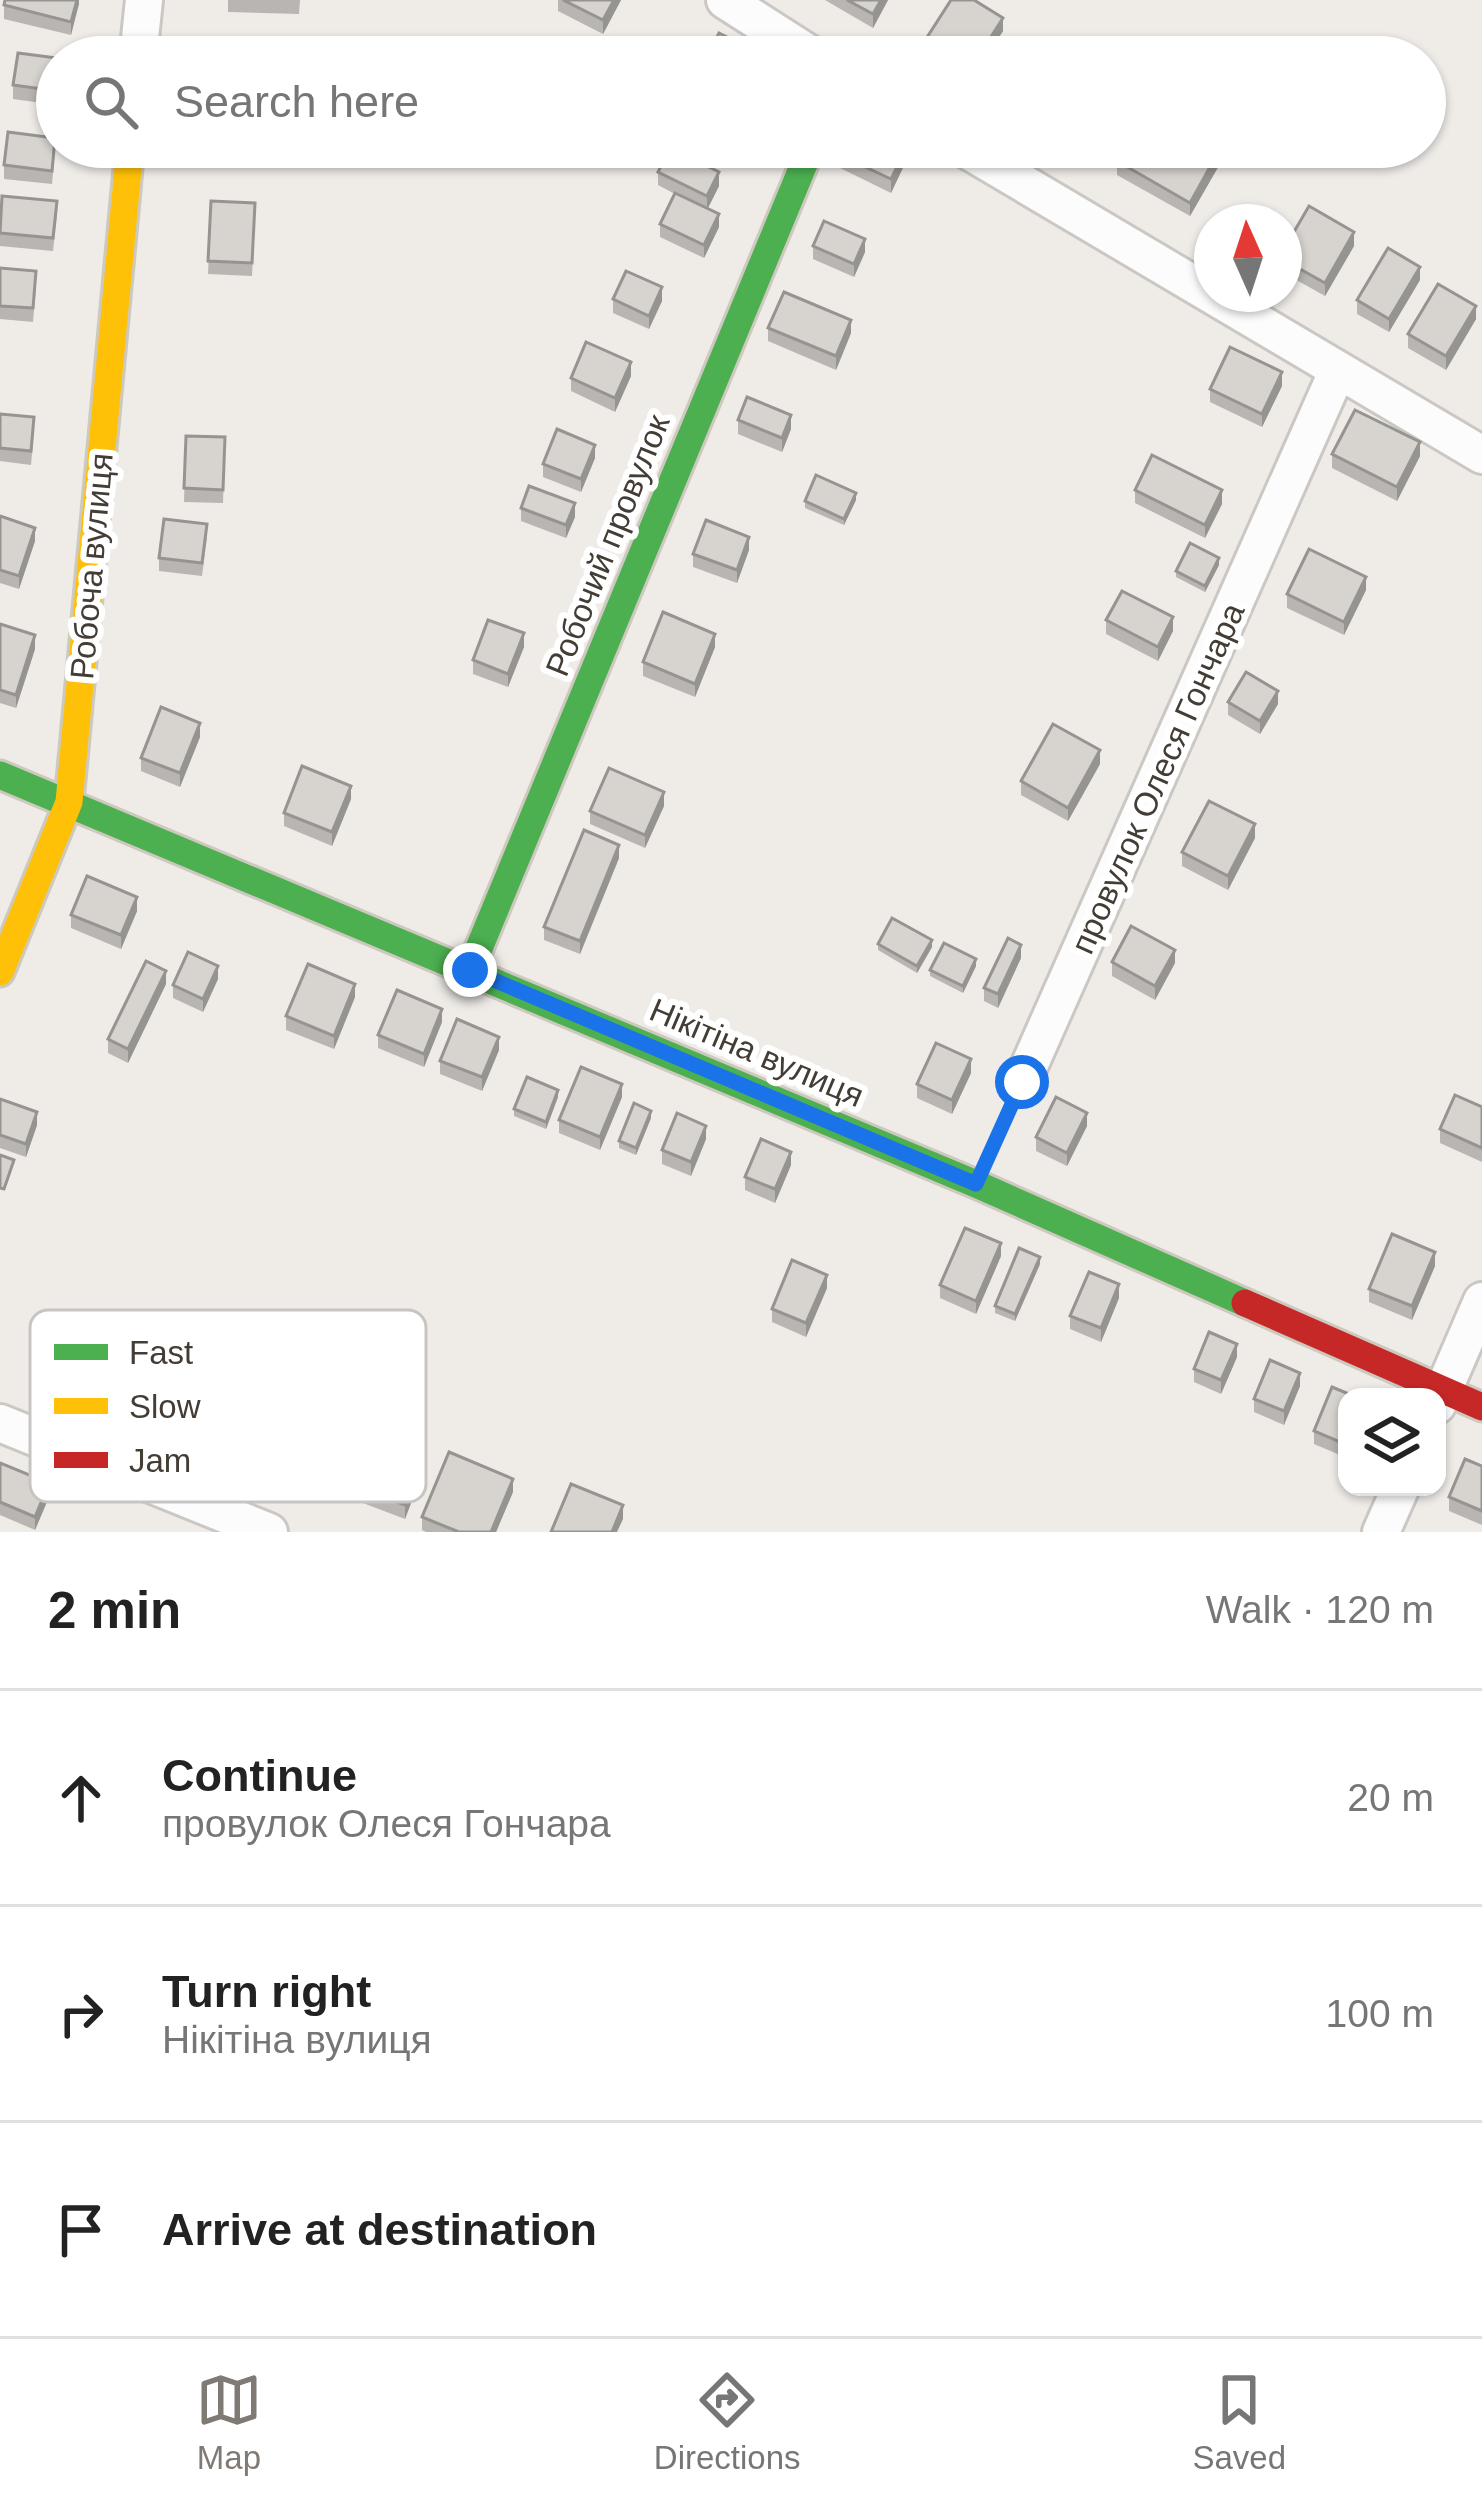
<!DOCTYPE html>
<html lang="en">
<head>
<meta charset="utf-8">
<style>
  :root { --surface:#fff; --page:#f6f6f6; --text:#222; --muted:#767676; --line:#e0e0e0; --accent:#807a74 }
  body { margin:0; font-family:Helvetica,sans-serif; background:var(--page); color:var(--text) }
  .controls { position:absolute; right:36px; bottom:36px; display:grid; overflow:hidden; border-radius:24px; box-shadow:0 3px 9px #0004 }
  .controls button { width:108px; height:108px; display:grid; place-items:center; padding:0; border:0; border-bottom:3px solid var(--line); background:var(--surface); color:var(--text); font:60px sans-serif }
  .compass { position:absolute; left:1194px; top:204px; width:108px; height:108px; border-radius:50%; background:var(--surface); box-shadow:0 3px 9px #0004; rotate:357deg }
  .stop { position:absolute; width:36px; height:36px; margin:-27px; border:9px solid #1a73e8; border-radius:50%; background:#fff }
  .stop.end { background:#1a73e8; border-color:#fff; box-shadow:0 3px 12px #0008 }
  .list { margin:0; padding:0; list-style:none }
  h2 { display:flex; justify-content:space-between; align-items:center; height:156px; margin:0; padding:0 48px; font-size:51px }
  h2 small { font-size:39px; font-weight:400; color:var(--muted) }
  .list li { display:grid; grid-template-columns:78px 1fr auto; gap:36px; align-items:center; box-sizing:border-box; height:216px; padding:0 48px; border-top:3px solid var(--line) }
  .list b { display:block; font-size:45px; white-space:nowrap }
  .list p { margin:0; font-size:39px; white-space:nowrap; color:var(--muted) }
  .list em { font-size:39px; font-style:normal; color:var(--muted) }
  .icon { flex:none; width:66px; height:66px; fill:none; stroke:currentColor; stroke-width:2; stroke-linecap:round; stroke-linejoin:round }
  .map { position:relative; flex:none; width:1482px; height:1532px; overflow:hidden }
  .search { position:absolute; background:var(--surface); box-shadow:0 3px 9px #0004; left:36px; right:36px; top:36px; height:132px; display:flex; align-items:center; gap:30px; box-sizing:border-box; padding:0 42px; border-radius:66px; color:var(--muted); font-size:45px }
  .sheet { height:804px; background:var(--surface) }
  nav { display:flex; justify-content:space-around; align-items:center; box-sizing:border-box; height:168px; border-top:3px solid var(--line); background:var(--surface); font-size:33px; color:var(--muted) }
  nav a { display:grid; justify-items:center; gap:6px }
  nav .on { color:var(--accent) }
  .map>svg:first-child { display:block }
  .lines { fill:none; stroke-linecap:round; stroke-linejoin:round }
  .street-casing { stroke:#cbc8c4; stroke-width:42 }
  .fast-casing { stroke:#cec9bf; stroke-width:33 }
  .slow-casing { stroke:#cec9bf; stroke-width:33 }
  .jam-casing { stroke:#cec9bf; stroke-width:33 }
  .path { stroke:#cdcac7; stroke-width:6; stroke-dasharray:6 6; stroke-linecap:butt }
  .street { stroke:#fdfcfc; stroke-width:36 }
  .fast { stroke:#4caf50; stroke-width:27 }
  .slow { stroke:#ffc107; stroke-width:27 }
  .jam { stroke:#c62828; stroke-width:27 }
  .wall { fill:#b9b5b2 }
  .shaded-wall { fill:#969491 }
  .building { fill:#d7d3cf; stroke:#969491; stroke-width:3 }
  .route { stroke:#1a73e8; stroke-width:15 }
  .labels { text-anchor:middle; stroke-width:12; stroke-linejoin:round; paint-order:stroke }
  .street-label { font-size:33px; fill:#443d35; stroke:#fff }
  .key { fill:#fff; stroke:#c7c5c2; stroke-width:3 }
  .key-label { font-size:33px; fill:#443d35 }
</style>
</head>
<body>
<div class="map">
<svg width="1482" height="1532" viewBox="0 0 1482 1532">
  <rect width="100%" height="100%" fill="#efece8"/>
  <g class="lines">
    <g class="street-casing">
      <g id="street">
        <polyline points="725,0 814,57"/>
        <polyline points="138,57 144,0"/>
        <polyline points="962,147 1482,455"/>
        <polyline points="1022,1082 1337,372"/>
        <polyline points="1437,1405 1482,1301"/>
        <polyline points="0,1423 269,1532"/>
        <polyline points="1381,1532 1401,1487"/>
      </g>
    </g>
    <g class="fast-casing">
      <g id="fast">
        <polyline points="0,775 976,1184 1245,1303"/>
        <polyline points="470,970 811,147"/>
      </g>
    </g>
    <g class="slow-casing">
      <polyline id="slow" points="0,972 69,802 130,147"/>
    </g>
    <g class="jam-casing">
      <polyline id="jam" points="1245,1303 1482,1407"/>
    </g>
    <polyline class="path" points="992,1148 1009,1111"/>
    <use href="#street" class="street"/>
    <use href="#fast" class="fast"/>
    <use href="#slow" class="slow"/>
    <use href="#jam" class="jam"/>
  </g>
  <g class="wall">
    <polygon points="79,0 71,35 4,19 4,5"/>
    <polygon points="228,0 300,0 299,14 228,12"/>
    <polygon points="558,0 621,0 603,34 558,11"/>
    <polygon points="825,0 888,0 873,28"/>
    <polygon points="1003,31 986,57 927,57 924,55 924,42"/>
    <polygon points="57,58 57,105 13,99 13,85"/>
    <rect x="222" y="147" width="40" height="16"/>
    <polygon points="909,147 909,155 891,193 838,167 838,154"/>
    <polygon points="1225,147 1225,155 1190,216 1117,175 1117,161"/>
    <polygon points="55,151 52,184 4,179 4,165"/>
    <polygon points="658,172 719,186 708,208 719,227 704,258 660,237 660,224 675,194 658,185"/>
    <polygon points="211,201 255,203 252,276 208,274"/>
    <polygon points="57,215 53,251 0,246 0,218"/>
    <polygon points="813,246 865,252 854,277 813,259"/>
    <polygon points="1354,246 1325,296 1284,273 1284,249"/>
    <polygon points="0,268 36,285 33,322 0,319"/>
    <polygon points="1420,280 1389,332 1357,314 1357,300"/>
    <polygon points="613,299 662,301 649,329 613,313"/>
    <polygon points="1476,319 1446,370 1408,348 1408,334"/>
    <polygon points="768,328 851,333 836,370 768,341"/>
    <polygon points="631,376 615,412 571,391 571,378"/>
    <polygon points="1282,386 1262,427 1210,402 1210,389"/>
    <polygon points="0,414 34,431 31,465 0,461"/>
    <polygon points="738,420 791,429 782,452 738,434"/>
    <polygon points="186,436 225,437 223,503 184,502"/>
    <polygon points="1332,454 1420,456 1397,501 1332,468"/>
    <polygon points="595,458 581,492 543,477 543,464"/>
    <polygon points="1135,490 1222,504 1205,538 1135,503"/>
    <polygon points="856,500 844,525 805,508 805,501"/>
    <polygon points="521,508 575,517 566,538 521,521"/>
    <polygon points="0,516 35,541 19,589 0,583"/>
    <polygon points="207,537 202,576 159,571 159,558"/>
    <polygon points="749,550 737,583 693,567 693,554"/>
    <polygon points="1219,565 1205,592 1176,577 1176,571"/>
    <polygon points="1366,590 1344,635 1287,608 1287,594"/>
    <polygon points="1106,620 1173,631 1158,661 1106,634"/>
    <polygon points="0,624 35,649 16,708 0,703"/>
    <polygon points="524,647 508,687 473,674 473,660"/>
    <polygon points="715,647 695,697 643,676 643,662"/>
    <polygon points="1228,702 1278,704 1260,734 1228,715"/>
    <polygon points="200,737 180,787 141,771 141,758"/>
    <polygon points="1100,764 1068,821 1021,795 1021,781"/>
    <polygon points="351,799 332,846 284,826 284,813"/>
    <polygon points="664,806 645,848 590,824 590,811"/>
    <polygon points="1255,838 1228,890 1182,866 1182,852"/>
    <polygon points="619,858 580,954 544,940 544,927"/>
    <polygon points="137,911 121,949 71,928 71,915"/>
    <polygon points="878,944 932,947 917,973 878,950"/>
    <polygon points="1021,958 998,1008 984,1001 984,988"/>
    <polygon points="1112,962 1175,963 1155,1000 1112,976"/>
    <polygon points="976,966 963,993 930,976 930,970"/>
    <polygon points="218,979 203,1012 173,998 173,985"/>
    <polygon points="166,984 128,1063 108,1053 108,1039"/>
    <polygon points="355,997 334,1049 286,1030 286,1016"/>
    <polygon points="442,1022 424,1067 378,1048 378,1035"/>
    <polygon points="499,1050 482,1091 440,1074 440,1061"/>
    <polygon points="971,1073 952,1114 917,1098 917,1084"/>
    <polygon points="558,1097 546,1129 514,1116 514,1109"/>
    <polygon points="622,1097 600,1150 559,1133 559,1120"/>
    <polygon points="0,1099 37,1125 26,1157 0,1148"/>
    <polygon points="1482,1107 1482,1162 1440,1143 1440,1129"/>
    <polygon points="651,1118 636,1155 619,1148 619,1141"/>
    <polygon points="1087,1126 1067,1166 1036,1151 1036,1137"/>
    <polygon points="706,1139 691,1176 662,1164 662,1150"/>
    <polygon points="791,1165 775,1203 745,1190 745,1177"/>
    <polygon points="1001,1256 976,1314 940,1298 940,1285"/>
    <polygon points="1040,1264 1015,1321 995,1313 995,1306"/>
    <polygon points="1435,1266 1412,1320 1369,1302 1369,1289"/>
    <polygon points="827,1288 806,1337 772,1322 772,1309"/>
    <polygon points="1119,1298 1101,1342 1070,1329 1070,1316"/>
    <polygon points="1237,1357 1221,1394 1194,1382 1194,1369"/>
    <polygon points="86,1368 155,1376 143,1405 86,1382"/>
    <polygon points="1300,1386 1284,1425 1254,1412 1254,1399"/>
    <polygon points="244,1395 225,1443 181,1425 181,1411"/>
    <polygon points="1347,1397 1347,1458 1314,1444 1314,1431"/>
    <polygon points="332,1430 310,1482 259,1461 259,1447"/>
    <polygon points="0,1463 49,1497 35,1530 0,1515"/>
    <polygon points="1482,1466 1482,1525 1449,1511 1449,1497"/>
    <polygon points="419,1482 405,1519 355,1500 355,1486"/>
    <polygon points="513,1492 496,1532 426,1532 422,1530 422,1517"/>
  </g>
  <g class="shaded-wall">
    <polygon points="77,0 79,0 79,4 71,35 71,22"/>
    <polygon points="614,0 621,0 603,34 603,20"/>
    <polygon points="881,0 888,0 873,28 873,14"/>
    <polygon points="1003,18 1003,31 986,57 978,57"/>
    <polygon points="907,147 909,147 909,155 891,193 891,179"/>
    <polygon points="1221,147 1225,147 1225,155 1190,216 1190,203"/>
    <polygon points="719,172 719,186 707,210 707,196"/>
    <polygon points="719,214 719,227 704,258 704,245"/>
    <polygon points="1354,232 1354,246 1325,296 1325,283"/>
    <polygon points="865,239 865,252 854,277 854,264"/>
    <polygon points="1420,267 1420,280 1389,332 1389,319"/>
    <polygon points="662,287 662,301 649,329 649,316"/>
    <polygon points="1476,306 1476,319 1446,370 1446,356"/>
    <polygon points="851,320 851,333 836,370 836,356"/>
    <polygon points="631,362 631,376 615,412 615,398"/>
    <polygon points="1282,372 1282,386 1262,427 1262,414"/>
    <polygon points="791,415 791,429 782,452 782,438"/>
    <polygon points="1420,442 1420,456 1397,501 1397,487"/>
    <polygon points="595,445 595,458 581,492 581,479"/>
    <polygon points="1222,490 1222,504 1205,538 1205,525"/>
    <polygon points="856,493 856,500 844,525 844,519"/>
    <polygon points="575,503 575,517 566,538 566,525"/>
    <polygon points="35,528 35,541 19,589 19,576"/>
    <polygon points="749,537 749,550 737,583 737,570"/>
    <polygon points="1219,558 1219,565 1205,592 1205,586"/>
    <polygon points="1366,577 1366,590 1344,635 1344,622"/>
    <polygon points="1173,617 1173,631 1158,661 1158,647"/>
    <polygon points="524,633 524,647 508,687 508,674"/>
    <polygon points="715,634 715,647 695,697 695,684"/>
    <polygon points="35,635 35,649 16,708 16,695"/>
    <polygon points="1278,691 1278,704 1260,734 1260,721"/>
    <polygon points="200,723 200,737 180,787 180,773"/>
    <polygon points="1100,750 1100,764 1068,821 1068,808"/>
    <polygon points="351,786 351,799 332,846 332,832"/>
    <polygon points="664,792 664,806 645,848 645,835"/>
    <polygon points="1255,824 1255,838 1228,890 1228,876"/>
    <polygon points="619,845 619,858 580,954 580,941"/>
    <polygon points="137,897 137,911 121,949 121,935"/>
    <polygon points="932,940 932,947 917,973 917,966"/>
    <polygon points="1021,945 1021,958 998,1008 998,994"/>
    <polygon points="1175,950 1175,963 1155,1000 1155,986"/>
    <polygon points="976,959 976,966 963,993 963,986"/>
    <polygon points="218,966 218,979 203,1012 203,999"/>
    <polygon points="166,971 166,984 128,1063 128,1049"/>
    <polygon points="355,984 355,997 334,1049 334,1036"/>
    <polygon points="442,1009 442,1022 424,1067 424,1054"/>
    <polygon points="499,1037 499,1050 482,1091 482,1077"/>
    <polygon points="971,1059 971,1073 952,1114 952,1100"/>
    <polygon points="622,1084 622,1097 600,1150 600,1137"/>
    <polygon points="558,1090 558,1097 546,1129 546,1122"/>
    <polygon points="651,1111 651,1118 636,1155 636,1148"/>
    <polygon points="37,1112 37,1125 26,1157 26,1144"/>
    <polygon points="1087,1113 1087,1126 1067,1166 1067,1153"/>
    <polygon points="706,1126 706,1139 691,1176 691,1162"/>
    <polygon points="791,1152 791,1165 775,1203 775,1189"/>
    <polygon points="1001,1243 1001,1256 976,1314 976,1301"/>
    <polygon points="1435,1252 1435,1266 1412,1320 1412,1306"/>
    <polygon points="1040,1257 1040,1264 1015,1321 1015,1314"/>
    <polygon points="827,1275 827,1288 806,1337 806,1323"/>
    <polygon points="1119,1284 1119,1298 1101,1342 1101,1328"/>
    <polygon points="1237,1344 1237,1357 1221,1394 1221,1380"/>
    <polygon points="155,1363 155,1376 143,1405 143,1392"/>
    <polygon points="1300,1373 1300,1386 1284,1425 1284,1411"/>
    <polygon points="244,1382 244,1395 225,1443 225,1429"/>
    <polygon points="332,1417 332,1430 310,1482 310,1468"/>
    <polygon points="419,1468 419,1482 405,1519 405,1505"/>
    <polygon points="513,1479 513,1492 496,1532 491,1532"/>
    <polygon points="49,1483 49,1497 35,1530 35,1517"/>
    <polygon points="623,1505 623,1519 617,1532 612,1532"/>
  </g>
  <g class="building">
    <polygon points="5,0 77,0 71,22 4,5"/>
    <polygon points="563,0 614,0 603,20"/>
    <polygon points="847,0 881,0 873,14"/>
    <polygon points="951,0 974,0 1003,18 978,57 948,57 924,42"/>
    <polygon points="719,33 767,57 707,57"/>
    <polygon points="18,53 57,58 57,91 13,85"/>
    <polygon points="8,132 55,138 52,171 4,165"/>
    <polygon points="222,147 262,147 262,149 222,150"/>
    <polygon points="841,147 907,147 891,179 838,154"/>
    <polygon points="1125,147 1221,147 1190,203 1117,161"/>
    <polygon points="670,148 719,172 707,196 658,172"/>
    <polygon points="675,193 719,214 704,245 660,224"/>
    <polygon points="2,196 57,201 53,238 0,233"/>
    <polygon points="211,201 255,203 252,263 208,261"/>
    <polygon points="1309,206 1354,232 1325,283 1284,260 1284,249"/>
    <polygon points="824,221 865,239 854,264 813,246"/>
    <polygon points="1388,248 1420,267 1389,319 1357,300"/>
    <polygon points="0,268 36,271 33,308 0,306"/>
    <polygon points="626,271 662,287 649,316 613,299"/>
    <polygon points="1438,284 1476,306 1446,356 1408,334"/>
    <polygon points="784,292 851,320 836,356 768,328"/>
    <polygon points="586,342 631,362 615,398 571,378"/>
    <polygon points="1230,347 1282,372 1262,414 1210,389"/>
    <polygon points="747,397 791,415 782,438 738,420"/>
    <polygon points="1355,410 1420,442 1397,487 1332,454"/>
    <polygon points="0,414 34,417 31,451 0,448"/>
    <polygon points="557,429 595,445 581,479 543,464"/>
    <polygon points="186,436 225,437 223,490 184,488"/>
    <polygon points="1152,455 1222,490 1205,525 1135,490"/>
    <polygon points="816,475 856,493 844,519 805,501"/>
    <polygon points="529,486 575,503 566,525 521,508"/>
    <polygon points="0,516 35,528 19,576 0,570"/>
    <polygon points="164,519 207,524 202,563 159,558"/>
    <polygon points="706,520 749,537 737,570 693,554"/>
    <polygon points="1190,543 1219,558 1205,586 1176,571"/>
    <polygon points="1309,549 1366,577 1344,622 1287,594"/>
    <polygon points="1122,591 1173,617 1158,647 1106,620"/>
    <polygon points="663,612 715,634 695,684 643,662"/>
    <polygon points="488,620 524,633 508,674 473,660"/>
    <polygon points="0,624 35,635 16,695 0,690"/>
    <polygon points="1246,672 1278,691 1260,721 1228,702"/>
    <polygon points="161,707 200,723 180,773 141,758"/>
    <polygon points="1053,724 1100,750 1068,808 1021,781"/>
    <polygon points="302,766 351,786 332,832 284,813"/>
    <polygon points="609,768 664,792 645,835 590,811"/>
    <polygon points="1209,801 1255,824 1228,876 1182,852"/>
    <polygon points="584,830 619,845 580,941 544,927"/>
    <polygon points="87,876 137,897 121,935 71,915"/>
    <polygon points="892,918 932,940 917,966 878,944"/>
    <polygon points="1131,926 1175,950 1155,986 1112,962"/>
    <polygon points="1008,938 1021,945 998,994 984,988"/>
    <polygon points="944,943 976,959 963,986 930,970"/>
    <polygon points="188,952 218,966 203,999 173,985"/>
    <polygon points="146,961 166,971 128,1049 108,1039"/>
    <polygon points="308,964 355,984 334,1036 286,1016"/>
    <polygon points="397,990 442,1009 424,1054 378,1035"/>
    <polygon points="457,1019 499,1037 482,1077 440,1061"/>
    <polygon points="936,1043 971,1059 952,1100 917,1084"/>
    <polygon points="581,1067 622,1084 600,1137 559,1120"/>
    <polygon points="527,1077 558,1090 546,1122 514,1109"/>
    <polygon points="1455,1095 1482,1107 1482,1148 1440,1129"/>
    <polygon points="1056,1097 1087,1113 1067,1153 1036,1137"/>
    <polygon points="0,1099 37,1112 26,1144 0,1135"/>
    <polygon points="634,1103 651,1111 636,1148 619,1141"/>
    <polygon points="677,1113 706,1126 691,1162 662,1150"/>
    <polygon points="761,1139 791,1152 775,1189 745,1177"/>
    <polygon points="0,1155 14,1160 4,1189 0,1188"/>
    <polygon points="965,1228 1001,1243 976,1301 940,1285"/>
    <polygon points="1392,1234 1435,1252 1412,1306 1369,1289"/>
    <polygon points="1019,1248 1040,1257 1015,1314 995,1306"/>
    <polygon points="792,1260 827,1275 806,1323 772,1309"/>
    <polygon points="1089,1272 1119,1284 1101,1328 1070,1316"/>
    <polygon points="1209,1332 1237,1344 1221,1380 1194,1369"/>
    <polygon points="1270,1360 1300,1373 1284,1411 1254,1399"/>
    <polygon points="1332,1387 1356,1397 1347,1397 1347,1445 1314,1431"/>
    <polygon points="368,1449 419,1468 405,1505 355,1486"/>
    <polygon points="449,1452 513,1479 491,1532 459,1532 422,1517"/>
    <polygon points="1465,1459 1482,1466 1482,1511 1449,1497"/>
    <polygon points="0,1463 49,1483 35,1517 0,1502"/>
    <polygon points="571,1484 623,1505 612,1532 551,1532"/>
  </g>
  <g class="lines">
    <polyline class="route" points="470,970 976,1184 1022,1082"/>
  </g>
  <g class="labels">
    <g class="street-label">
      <text transform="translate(607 545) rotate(-68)" y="12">Робочий провулок</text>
      <text transform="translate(91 566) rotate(-85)" y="12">Робоча вулиця</text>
      <text transform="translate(1157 778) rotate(-66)" y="12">провулок Олеся Гончара</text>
      <text transform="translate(757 1052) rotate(23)" y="12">Нікітіна вулиця</text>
    </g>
  </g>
  <rect x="30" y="1310" width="396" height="192" rx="18" class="key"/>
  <rect x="54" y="1344" width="54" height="16" fill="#4caf50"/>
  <rect x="54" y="1398" width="54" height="16" fill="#ffc107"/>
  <rect x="54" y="1452" width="54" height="16" fill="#c62828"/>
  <g class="key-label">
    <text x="129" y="1364">Fast</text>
    <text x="129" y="1418">Slow</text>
    <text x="129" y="1472">Jam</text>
  </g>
</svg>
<div class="controls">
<button><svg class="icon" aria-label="layers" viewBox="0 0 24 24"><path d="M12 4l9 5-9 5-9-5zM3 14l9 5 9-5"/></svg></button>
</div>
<svg class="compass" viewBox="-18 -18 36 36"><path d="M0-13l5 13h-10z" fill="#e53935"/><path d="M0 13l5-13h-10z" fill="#767676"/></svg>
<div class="stop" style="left:1022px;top:1082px"></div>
<div class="stop end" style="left:470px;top:970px"></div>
<div class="search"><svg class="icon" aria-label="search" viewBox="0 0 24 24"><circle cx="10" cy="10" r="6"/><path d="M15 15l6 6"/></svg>Search here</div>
</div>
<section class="sheet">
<h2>2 min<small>Walk · 120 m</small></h2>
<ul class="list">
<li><svg class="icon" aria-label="ahead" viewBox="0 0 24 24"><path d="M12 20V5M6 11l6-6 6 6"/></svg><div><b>Continue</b><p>провулок Олеся Гончара</p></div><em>20 m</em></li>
<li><svg class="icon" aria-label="right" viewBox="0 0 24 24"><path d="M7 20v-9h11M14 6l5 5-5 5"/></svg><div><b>Turn right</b><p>Нікітіна вулиця</p></div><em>100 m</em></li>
<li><svg class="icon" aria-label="arrive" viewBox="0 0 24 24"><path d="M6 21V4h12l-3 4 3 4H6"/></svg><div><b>Arrive at destination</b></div></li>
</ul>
</section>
<nav>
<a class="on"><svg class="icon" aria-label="map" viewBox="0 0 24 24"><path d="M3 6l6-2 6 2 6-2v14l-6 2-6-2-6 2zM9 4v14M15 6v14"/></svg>Map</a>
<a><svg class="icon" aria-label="directions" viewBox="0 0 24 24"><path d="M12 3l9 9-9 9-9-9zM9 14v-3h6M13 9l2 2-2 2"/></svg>Directions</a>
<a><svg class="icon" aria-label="saved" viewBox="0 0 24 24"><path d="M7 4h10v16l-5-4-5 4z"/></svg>Saved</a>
</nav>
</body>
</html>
